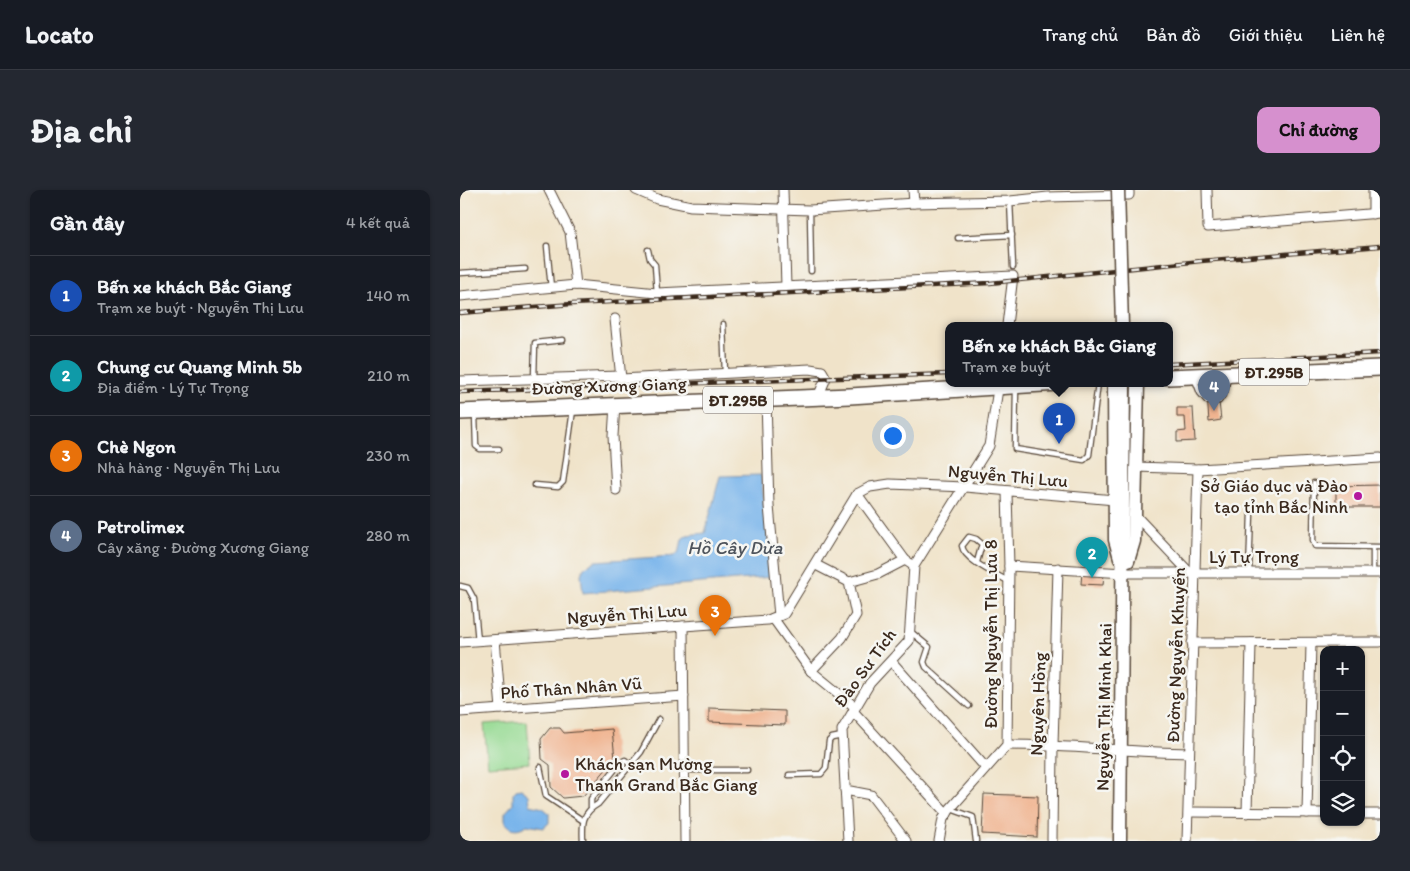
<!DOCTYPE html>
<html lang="vi">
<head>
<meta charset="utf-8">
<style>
  :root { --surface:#171b24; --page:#242831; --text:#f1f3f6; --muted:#9ea1a6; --line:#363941; --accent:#d690ce }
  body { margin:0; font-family:Itim,sans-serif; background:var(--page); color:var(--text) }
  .controls { position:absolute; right:15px; bottom:15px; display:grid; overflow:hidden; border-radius:10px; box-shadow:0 1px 4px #0004 }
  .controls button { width:45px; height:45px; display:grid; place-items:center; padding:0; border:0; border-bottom:1px solid var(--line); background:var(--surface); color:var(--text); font:25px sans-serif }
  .you { position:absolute; left:432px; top:245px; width:18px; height:18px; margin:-12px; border:4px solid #fff; border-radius:50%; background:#1a73e8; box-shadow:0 0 0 8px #1a73e833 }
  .badge { display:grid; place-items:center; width:32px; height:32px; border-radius:50%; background:var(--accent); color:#fff; font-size:16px; font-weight:700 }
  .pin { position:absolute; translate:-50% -41px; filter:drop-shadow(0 1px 2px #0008) }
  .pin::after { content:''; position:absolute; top:26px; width:18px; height:15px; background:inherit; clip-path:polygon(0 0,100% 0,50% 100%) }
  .popup { position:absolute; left:485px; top:132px; width:228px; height:65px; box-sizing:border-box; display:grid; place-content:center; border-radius:10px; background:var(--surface); filter:drop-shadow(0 1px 4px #0005); font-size:16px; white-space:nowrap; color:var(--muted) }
  .popup b { font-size:19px; color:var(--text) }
  .popup::after { content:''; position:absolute; left:50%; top:100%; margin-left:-10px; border:10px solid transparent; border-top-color:var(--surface) }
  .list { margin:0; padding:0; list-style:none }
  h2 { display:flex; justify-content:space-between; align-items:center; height:65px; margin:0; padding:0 20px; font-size:21px }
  h2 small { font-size:16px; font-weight:400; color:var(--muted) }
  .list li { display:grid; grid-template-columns:32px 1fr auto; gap:15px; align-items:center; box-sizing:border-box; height:80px; padding:0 20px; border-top:1px solid var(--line) }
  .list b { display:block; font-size:19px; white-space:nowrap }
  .list p { margin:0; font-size:16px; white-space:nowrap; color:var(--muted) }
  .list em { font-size:16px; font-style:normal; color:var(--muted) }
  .icon { flex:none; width:28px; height:28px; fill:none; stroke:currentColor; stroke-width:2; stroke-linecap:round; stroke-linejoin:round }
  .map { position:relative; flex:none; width:920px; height:651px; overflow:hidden; border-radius:10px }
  header { display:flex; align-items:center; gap:30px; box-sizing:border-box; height:70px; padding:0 25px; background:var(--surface); border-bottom:1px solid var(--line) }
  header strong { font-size:24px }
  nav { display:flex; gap:28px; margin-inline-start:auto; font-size:18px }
  .intro { display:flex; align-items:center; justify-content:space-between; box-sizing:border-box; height:120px; padding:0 30px }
  h1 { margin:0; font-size:35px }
  .button { padding:12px 22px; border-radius:10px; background:var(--accent); color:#111; font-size:18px; font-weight:700 }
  main { display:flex; gap:30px; padding:0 30px }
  aside { flex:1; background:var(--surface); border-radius:10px; box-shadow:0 1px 4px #0004 }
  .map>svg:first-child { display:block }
  .green { fill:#96da93; stroke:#688258 }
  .water { fill:#7ab5eb; stroke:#5a7084 }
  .building { fill:#f0b490 }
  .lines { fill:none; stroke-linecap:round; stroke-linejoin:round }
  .service-casing { stroke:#564638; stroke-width:7 }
  .minor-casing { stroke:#564638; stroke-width:11 }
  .secondary-casing { stroke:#564638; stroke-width:15 }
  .primary-casing { stroke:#564638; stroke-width:18 }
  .service { stroke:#fff; stroke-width:4.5 }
  .minor { stroke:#fff; stroke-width:9 }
  .secondary { stroke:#fff; stroke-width:12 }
  .primary { stroke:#fff; stroke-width:15 }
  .rail-casing { stroke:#3b2a1e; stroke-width:4.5 }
  .rail { stroke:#f6f6f2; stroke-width:2.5; stroke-dasharray:8; stroke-linecap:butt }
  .secondary-bridge-casing { stroke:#564638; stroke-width:15; stroke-linecap:butt }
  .secondary-bridge { stroke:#fff; stroke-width:12 }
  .poi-dot { fill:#b5179e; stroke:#f6f6f2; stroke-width:2 }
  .labels { text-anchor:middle; stroke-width:5; stroke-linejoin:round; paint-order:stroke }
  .shield { fill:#f6f6f2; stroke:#73675e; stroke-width:1 }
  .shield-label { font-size:16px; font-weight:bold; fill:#3b2a1e }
  .street-label { font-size:18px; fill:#3b2a1e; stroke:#f6f6f2 }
  .poi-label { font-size:18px; fill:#3b2a1e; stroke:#f6f6f2; text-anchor:end }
  .water-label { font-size:19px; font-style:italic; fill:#4e545c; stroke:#f6f6f2 }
</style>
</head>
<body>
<header>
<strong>Locato</strong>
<nav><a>Trang chủ</a><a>Bản đồ</a><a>Giới thiệu</a><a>Liên hệ</a></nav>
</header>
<div class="intro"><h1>Địa chỉ</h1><a class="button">Chỉ đường</a></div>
<main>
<aside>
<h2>Gần đây<small>4 kết quả</small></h2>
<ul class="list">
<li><span class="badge" style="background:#1a4fb4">1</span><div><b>Bến xe khách Bắc Giang</b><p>Trạm xe buýt · Nguyễn Thị Lưu</p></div><em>140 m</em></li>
<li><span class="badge" style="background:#0f9aa8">2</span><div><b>Chung cư Quang Minh 5b</b><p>Địa điểm · Lý Tự Trọng</p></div><em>210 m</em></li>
<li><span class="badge" style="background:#e8710a">3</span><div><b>Chè Ngon</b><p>Nhà hàng · Nguyễn Thị Lưu</p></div><em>230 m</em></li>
<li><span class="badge" style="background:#5c6f8a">4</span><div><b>Petrolimex</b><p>Cây xăng · Đường Xương Giang</p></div><em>280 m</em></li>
</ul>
</aside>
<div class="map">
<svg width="920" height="651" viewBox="0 0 920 651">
  <rect width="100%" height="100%" fill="#f6f6f2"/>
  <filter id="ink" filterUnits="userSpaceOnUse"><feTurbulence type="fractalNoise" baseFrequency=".02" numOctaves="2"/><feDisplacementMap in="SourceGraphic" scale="10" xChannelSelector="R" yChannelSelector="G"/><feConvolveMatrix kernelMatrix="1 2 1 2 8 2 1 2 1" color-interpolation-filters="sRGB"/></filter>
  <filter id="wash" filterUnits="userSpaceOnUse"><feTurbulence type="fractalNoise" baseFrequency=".0096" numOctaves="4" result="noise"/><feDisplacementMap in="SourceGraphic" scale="20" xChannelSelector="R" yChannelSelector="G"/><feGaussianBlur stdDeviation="1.12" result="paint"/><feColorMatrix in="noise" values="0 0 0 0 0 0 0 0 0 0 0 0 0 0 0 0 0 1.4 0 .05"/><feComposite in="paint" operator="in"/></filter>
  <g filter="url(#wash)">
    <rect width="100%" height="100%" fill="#f0e3c9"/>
    <polygon class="green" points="67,531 70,573 28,576 24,534"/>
    <g class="water">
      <polygon points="301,285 312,387 123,403 121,384 124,378 135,371 215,366 220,360 222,349 227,345 245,343 260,286"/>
      <path d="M61 599 69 605 70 615 83 618 89 623V633L83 638 67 635C58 640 52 641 45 632V623L53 614V604L56 600Z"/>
    </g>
    <g id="blocks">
      <g class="building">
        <polygon points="758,203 761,230 749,232 747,204"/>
        <polygon points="717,218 733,218 735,251 717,252 717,242 726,241 725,227 717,227"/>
        <polygon points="920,295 920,317 876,317 876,296"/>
        <polygon points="622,382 644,383 643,395 621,394"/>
        <polygon points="249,518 325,521 325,535 249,532"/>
        <polygon points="90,538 100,538 104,543 152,539 155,569 123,606 103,608 91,597 90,575 82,569 81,549"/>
        <polygon points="524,604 578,606 577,647 522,644"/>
      </g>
    </g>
  </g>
  <g filter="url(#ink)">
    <use href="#blocks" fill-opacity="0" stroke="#564638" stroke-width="1"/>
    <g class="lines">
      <g class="service-casing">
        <g id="service">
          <polyline points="550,11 553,77"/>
          <polyline points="350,20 351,81"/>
          <polyline points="498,48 552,45"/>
          <polyline points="87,56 91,98"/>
          <polyline points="188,60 190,69 195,75 197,103"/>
          <polyline points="0,83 65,79"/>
          <polyline points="263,134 265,183"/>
          <polyline points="74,188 75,153 103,150"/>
          <polyline points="735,190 740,203 747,211"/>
          <polyline points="556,199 555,259 624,270 629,265 638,193"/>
          <polyline points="759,211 765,202 768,187"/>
          <polyline points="15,225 16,256 20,259 39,259"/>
          <polyline points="854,293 853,350 855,356 920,357"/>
          <polyline points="75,295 98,297 103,292 113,220"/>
          <path d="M517 372 522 354 516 349 509 347 502 356C504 370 536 384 548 391"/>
          <polyline points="789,383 791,323"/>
          <polyline points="913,383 913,358"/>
          <polyline points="0,396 8,398 14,409 18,451"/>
          <polyline points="451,442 469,457 464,472 466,477 509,516"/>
          <polyline points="80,577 86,606 122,630"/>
          <polyline points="225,580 287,580"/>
          <polyline points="329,585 361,584 366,578 369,551 372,548 382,546"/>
          <polyline points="131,617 131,609 160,573 165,570 171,575"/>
          <polyline points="491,619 513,627 516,651"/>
          <path d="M123 651C122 633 122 623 138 614L181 562 199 529"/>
        </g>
      </g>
      <g class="minor-casing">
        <g id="minor">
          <polyline points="89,0 110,42 116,95"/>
          <polyline points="176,0 197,9 231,16 350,20 454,13 550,11 588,7 669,5 669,0"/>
          <polyline points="323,0 326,96"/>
          <polyline points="453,0 454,13"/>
          <polyline points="747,0 748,37 920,23"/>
          <polyline points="913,0 913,24"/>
          <polyline points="0,106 116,95 197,103 553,86 547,135"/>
          <polyline points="155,129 161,189 350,179 362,181 366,188 358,207"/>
          <polyline points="0,191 160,186"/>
          <polyline points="306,209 309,316 319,426"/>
          <polyline points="155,215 153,246 156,300"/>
          <polyline points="676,277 738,279 920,268"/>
          <polyline points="397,304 445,370 454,376"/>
          <polyline points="675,325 730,383"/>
          <polyline points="549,376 664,383 920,383"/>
          <polyline points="389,392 418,384 445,370"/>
          <polyline points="313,428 351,481 382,448 396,425 389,392 356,375"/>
          <polyline points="223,436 225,651"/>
          <polyline points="35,450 41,519"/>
          <polyline points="0,452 308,430 324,424 397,304 410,297 430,294 505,297 655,310"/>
          <polyline points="732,453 920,452"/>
          <polyline points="431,471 526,578"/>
          <polyline points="351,481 395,517"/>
          <polyline points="393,521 487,624"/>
          <polyline points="0,522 224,506"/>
          <path d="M547 555C608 555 668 562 729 563"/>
          <polyline points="385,600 411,605 446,651"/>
          <polyline points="729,622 864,623"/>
          <polyline points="787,623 791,453"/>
          <polyline points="847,623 851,453"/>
          <polyline points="901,624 920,624"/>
          <polyline points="388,651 382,540 410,493 449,451 454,376 529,256 539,193"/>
          <polyline points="479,651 483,629 490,619 547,555 549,376 547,302"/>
          <polyline points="592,651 593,555 598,378"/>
          <polyline points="727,651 738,279"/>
        </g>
      </g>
      <g class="secondary-casing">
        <g id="secondary">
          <polyline points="654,193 655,350 660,368"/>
          <polyline points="668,371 674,351 675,325 678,193"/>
          <polyline points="660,651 664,193"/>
        </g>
      </g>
      <g class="primary-casing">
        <g id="primary">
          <polyline points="709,187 920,178"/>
          <polyline points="0,222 390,206 599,193"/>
        </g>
      </g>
      <use href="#service" class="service"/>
      <use href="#minor" class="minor"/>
      <use href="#secondary" class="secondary"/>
      <use href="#primary" class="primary"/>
      <g class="rail-casing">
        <g id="rail">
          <polyline points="0,123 112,114 530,93 741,71 920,56"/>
          <polyline points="709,174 920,163"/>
          <polyline points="0,202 489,184"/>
        </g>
      </g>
      <use href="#rail" class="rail"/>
      <g class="secondary-bridge-casing">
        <polyline id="secondary-bridge" points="658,0 662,135"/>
      </g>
      <use href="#secondary-bridge" class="secondary-bridge"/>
    </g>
  </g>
  <g class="poi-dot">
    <circle cx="898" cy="306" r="5"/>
    <circle cx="105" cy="584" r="5"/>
  </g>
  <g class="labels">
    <g class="shield">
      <rect x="779" y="168.5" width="70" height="27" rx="4"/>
      <rect x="243" y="196.5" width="70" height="27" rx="4"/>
    </g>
    <g class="shield-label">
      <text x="814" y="188">ĐT.295B</text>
      <text x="278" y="216">ĐT.295B</text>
    </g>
    <g class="street-label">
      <text transform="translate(149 196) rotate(-2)" y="6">Đường Xương Giang</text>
      <text transform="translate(548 286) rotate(5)" y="6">Nguyễn Thị Lưu</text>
      <text x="794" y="373">Lý Tự Trọng</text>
      <text transform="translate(167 424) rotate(-4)" y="6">Nguyễn Thị Lưu</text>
      <text transform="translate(531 444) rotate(-90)" y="6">Đường Nguyễn Thị Lưu 8</text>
      <text transform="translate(716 465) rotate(-88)" y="6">Đường Nguyễn Khuyến</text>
      <text transform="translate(405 478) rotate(-54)" y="6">Đào Sư Tích</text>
      <text transform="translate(111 498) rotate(-4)" y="6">Phố Thân Nhân Vũ</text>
      <text transform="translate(578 514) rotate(-88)" y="6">Nguyên Hồng</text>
      <text transform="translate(644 517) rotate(-89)" y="6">Nguyễn Thị Minh Khai</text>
    </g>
    <g class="poi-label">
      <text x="888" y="302">Sở Giáo dục và Đào<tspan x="888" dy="21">tạo tỉnh Bắc Ninh</tspan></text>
      <text x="115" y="580" text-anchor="start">Khách sạn Mường<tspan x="115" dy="21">Thanh Grand Bắc Giang</tspan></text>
    </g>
    <g class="water-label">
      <text x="275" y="364">Hồ Cây Dừa</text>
    </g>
  </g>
</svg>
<div class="controls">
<button>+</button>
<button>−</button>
<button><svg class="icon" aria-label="locate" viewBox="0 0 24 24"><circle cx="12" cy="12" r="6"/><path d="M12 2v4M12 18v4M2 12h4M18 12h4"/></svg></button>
<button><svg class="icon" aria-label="layers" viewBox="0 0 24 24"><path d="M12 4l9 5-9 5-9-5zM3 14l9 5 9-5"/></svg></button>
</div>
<div class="you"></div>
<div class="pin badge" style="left:599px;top:254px;background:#1a4fb4">1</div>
<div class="popup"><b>Bến xe khách Bắc Giang</b>Trạm xe buýt</div>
<div class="pin badge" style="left:632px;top:388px;background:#0f9aa8">2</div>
<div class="pin badge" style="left:255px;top:446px;background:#e8710a">3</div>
<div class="pin badge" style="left:754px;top:221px;background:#5c6f8a">4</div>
</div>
</main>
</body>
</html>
